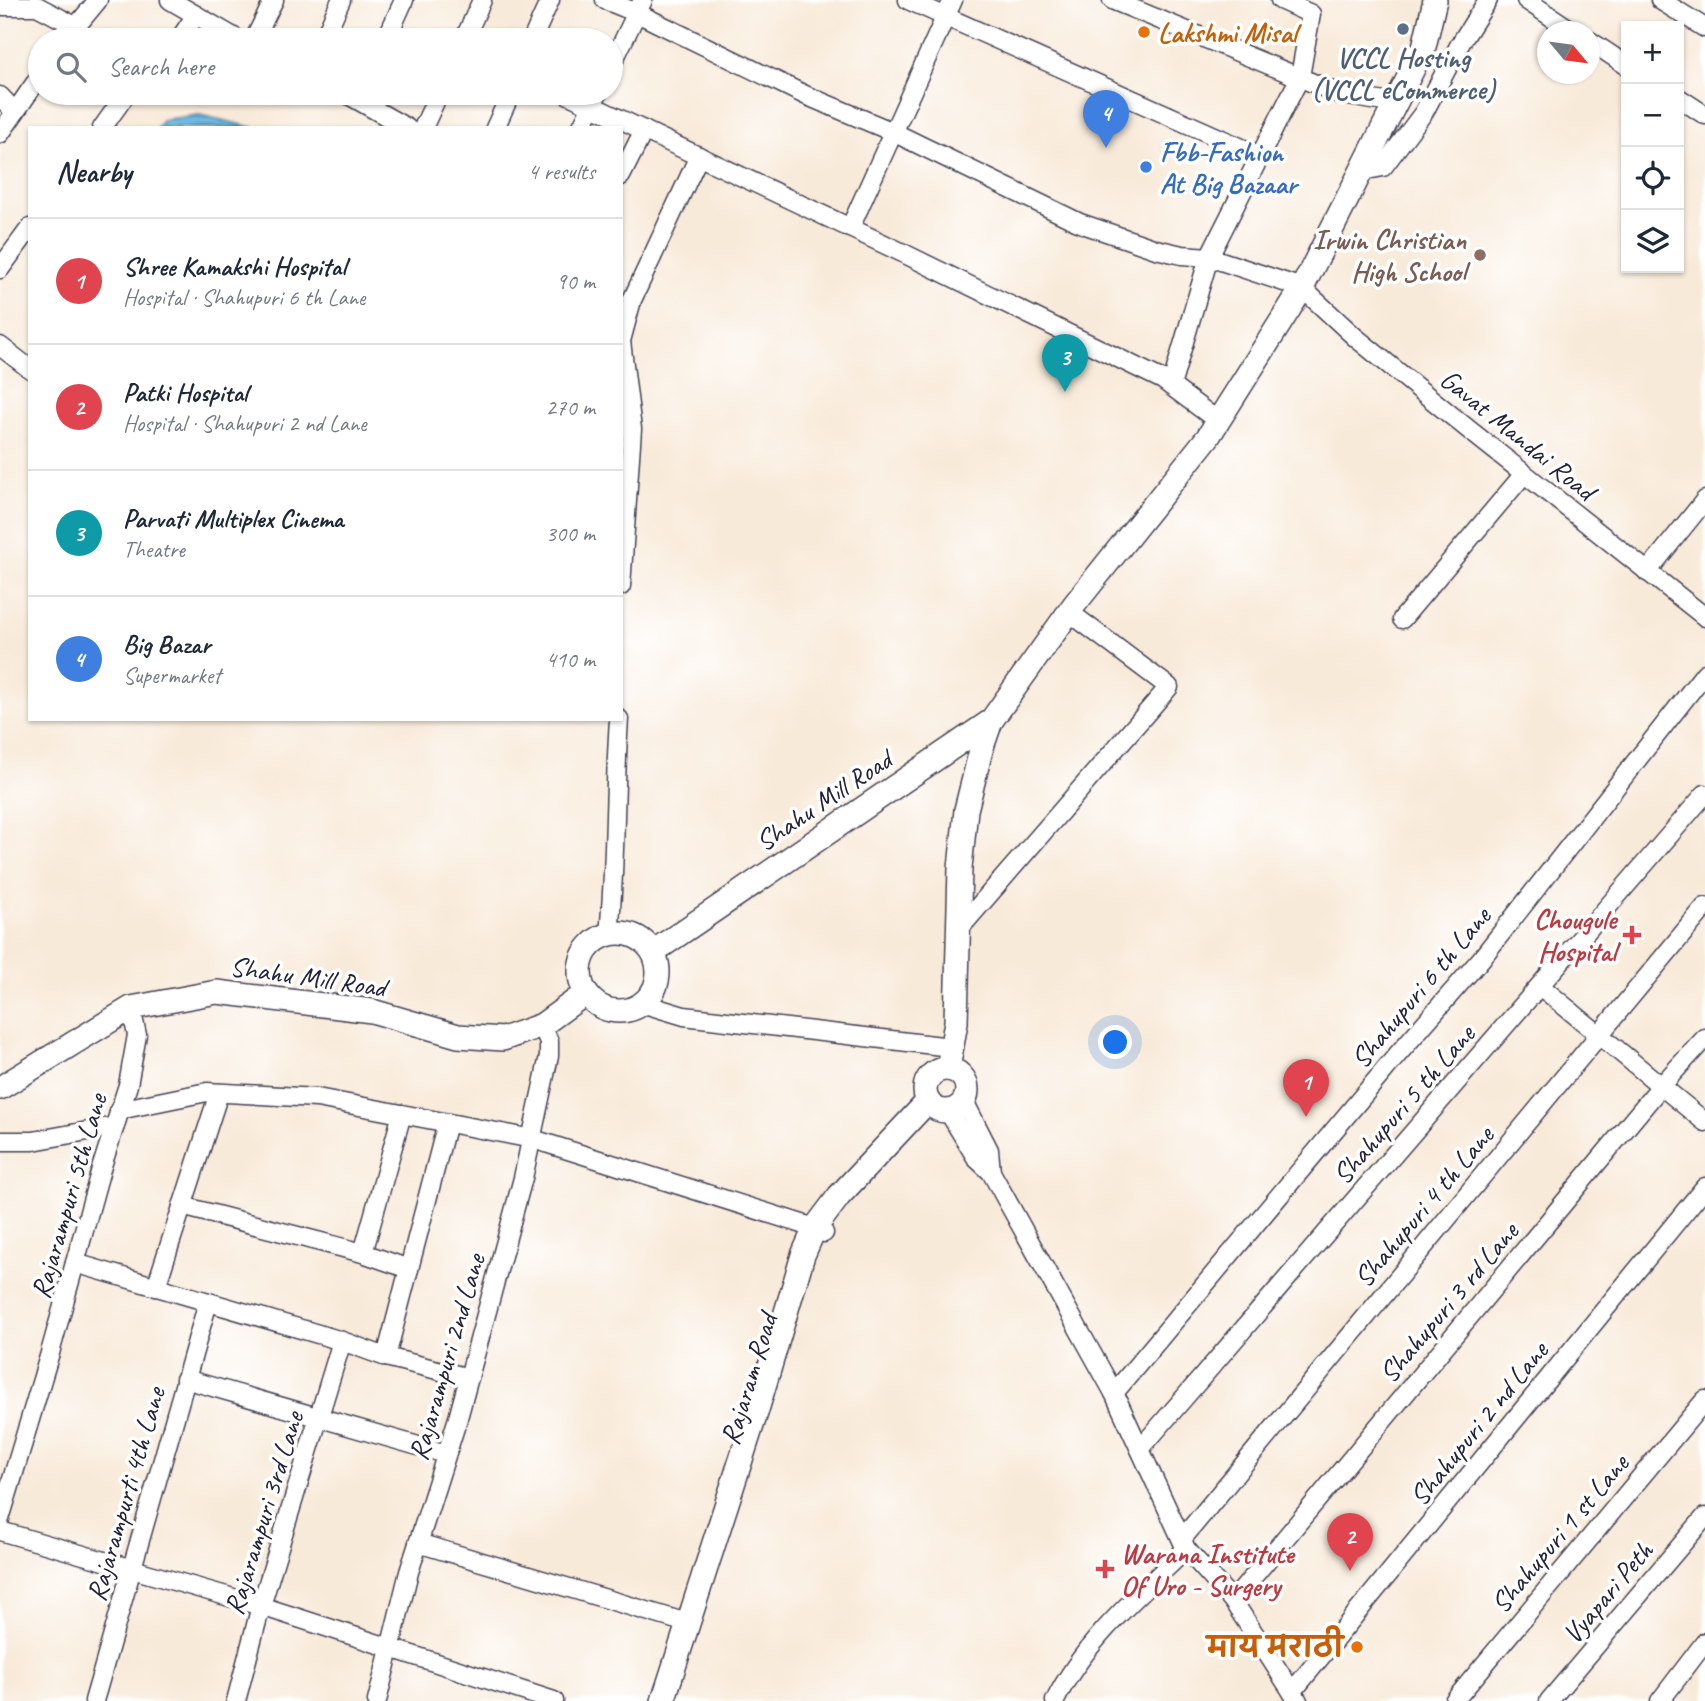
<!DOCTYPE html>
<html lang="en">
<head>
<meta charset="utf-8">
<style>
  :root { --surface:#fff; --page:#f6f6f7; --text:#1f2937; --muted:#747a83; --line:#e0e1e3; --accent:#1f6fb2 }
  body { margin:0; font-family:Caveat,"Playpen Sans Deva",sans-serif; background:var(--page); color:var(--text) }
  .controls { position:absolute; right:21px; top:21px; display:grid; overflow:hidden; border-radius:0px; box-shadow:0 2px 5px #0004 }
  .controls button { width:63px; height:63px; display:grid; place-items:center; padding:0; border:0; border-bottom:2px solid var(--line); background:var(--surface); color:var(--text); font:35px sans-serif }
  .compass { position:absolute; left:1537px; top:21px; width:63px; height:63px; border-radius:50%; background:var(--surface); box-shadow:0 2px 5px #0004; rotate:119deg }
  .you { position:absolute; left:1116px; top:1043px; width:24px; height:24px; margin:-18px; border:5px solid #fff; border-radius:50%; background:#1a73e8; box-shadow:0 0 0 10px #1a73e833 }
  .badge { display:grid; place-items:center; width:46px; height:46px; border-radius:50%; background:var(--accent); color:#fff; font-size:23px; font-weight:700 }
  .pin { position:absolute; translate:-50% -58px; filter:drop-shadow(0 2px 4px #0008) }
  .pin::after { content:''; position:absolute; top:37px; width:24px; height:21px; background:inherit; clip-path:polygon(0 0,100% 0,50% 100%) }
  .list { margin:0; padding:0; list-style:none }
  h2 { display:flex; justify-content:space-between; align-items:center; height:91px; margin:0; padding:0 28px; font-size:30px }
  h2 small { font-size:23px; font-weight:400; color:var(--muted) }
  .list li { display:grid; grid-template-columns:46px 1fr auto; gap:21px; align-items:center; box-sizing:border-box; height:126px; padding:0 28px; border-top:2px solid var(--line) }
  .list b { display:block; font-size:26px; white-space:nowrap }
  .list p { margin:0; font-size:23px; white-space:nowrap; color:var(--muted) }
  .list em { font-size:23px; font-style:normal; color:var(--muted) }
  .icon { flex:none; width:38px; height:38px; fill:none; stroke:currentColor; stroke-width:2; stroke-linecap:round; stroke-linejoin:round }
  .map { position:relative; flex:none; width:1705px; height:1701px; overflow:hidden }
  .search { position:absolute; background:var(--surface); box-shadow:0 2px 5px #0004; left:28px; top:28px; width:595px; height:77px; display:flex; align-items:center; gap:18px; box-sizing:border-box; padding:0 24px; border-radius:38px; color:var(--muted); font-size:26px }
  .panel { position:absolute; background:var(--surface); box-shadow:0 2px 5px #0004; left:28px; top:126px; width:595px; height:595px; border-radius:0px }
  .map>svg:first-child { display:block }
  .water { fill:url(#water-rules); stroke:#466e90; stroke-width:2 }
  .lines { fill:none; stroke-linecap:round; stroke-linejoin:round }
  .minor-casing { stroke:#424053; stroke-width:21 }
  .major-casing { stroke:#424053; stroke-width:26 }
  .minor { stroke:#fff; stroke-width:18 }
  .major { stroke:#fff; stroke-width:23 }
  .service-dot { fill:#5c6f8a; stroke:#fff; stroke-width:2.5 }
  .food-dot { fill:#e8710a; stroke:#fff; stroke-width:2.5 }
  .shop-dot { fill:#3f7fe0; stroke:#fff; stroke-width:2.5 }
  .education-dot { fill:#8d6e63; stroke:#fff; stroke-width:2.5 }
  .health-dot { fill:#e0444e; stroke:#fff; stroke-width:2.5 }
  .labels { text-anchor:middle; stroke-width:7; stroke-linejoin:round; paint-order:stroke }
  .food-label { font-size:28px; font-weight:bold; fill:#c56008; stroke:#fff; text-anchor:start }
  .service-label { font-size:28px; font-weight:bold; fill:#4e5e75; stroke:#fff }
  .shop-label { font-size:28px; font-weight:bold; fill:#366cbe; stroke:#fff; text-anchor:start }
  .education-label { font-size:28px; font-weight:bold; fill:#785e54; stroke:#fff; text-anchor:end }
  .street-label { font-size:28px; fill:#22223b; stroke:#fff }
  .health-label { font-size:28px; font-weight:bold; fill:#be3a42; stroke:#fff; text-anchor:end }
</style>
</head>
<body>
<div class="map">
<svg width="1705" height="1701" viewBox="0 0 1705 1701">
  <defs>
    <pattern id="water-rules" width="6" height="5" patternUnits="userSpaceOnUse" patternTransform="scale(1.75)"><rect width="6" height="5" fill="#6abbe5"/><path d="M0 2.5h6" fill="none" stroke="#5ca0c5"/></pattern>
  </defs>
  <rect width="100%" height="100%" fill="#fff"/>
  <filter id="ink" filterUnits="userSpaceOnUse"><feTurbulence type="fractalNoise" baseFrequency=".0143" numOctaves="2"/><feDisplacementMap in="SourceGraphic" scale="14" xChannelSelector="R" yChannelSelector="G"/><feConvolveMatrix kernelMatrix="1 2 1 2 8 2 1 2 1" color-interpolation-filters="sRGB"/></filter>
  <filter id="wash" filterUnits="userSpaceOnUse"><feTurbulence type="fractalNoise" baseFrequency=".00686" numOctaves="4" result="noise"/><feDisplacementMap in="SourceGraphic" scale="28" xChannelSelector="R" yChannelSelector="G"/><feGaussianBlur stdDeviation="1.57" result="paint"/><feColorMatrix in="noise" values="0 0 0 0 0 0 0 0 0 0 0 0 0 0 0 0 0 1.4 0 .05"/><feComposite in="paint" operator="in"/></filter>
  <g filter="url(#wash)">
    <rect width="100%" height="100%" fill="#f8ead9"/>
    <polygon class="water" points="199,115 255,128 157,128 163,120"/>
  </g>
  <g filter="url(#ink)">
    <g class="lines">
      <g class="minor-casing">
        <g id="minor">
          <polyline points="170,0 239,40"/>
          <polyline points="605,0 637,13 805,95 893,132 1080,223 1156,249 1182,255 1209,257 1302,288 1355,337 1468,429 1705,617"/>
          <polyline points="908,0 1260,156"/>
          <polyline points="1112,0 1342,95 1397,104"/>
          <polyline points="1526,0 1574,32"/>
          <polyline points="1660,0 1705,28"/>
          <polyline points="0,6 37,6 75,26"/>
          <polyline points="65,40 98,0"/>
          <polyline points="179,40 196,15"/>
          <polyline points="254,40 274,0"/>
          <polyline points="323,40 341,0"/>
          <polyline points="386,40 404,0"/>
          <polyline points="464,40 482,0"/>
          <polyline points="532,40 550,0"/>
          <polyline points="1590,41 1626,65"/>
          <polyline points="611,66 643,0"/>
          <polyline points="345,93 407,128"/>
          <polyline points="565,93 903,253 1163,380 1218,421"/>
          <polyline points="0,96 15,112"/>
          <polyline points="1679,98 1705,115"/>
          <polyline points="102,128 127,93"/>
          <polyline points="423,128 439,93"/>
          <polyline points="495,128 511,93"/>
          <polyline points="581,128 598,93"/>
          <polyline points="0,134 40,76"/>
          <polyline points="1362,171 1383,167 1424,112 1460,44 1488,0"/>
          <polyline points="621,176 644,130"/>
          <polyline points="850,228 953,0"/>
          <polyline points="0,269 30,228"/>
          <polyline points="621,341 632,429 621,586"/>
          <polyline points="621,341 632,300 699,156"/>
          <polyline points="0,346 30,369"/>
          <polyline points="1171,386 1209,257 1300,77 1311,14 1280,0"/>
          <polyline points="1647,572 1705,500"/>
          <polyline points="1402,619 1524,474"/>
          <polyline points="959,929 1169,687 1069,612"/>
          <path d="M609 934C616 863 614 791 619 719"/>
          <polyline points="1540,986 1705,1122"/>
          <polyline points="644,1004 684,1016 951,1047"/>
          <polyline points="964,1101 989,1150 991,1172"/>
          <polyline points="119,1110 207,1092 317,1098 533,1139 815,1228 824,1233"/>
          <polyline points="948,1111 977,1159 991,1172 1114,1393 1186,1549 1233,1601 1298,1701"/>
          <polyline points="0,1141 33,1141 115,1126"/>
          <polyline points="182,1206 363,1253 409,1269"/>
          <polyline points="363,1253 402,1114"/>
          <polyline points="75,1263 342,1341 386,1357 469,1378"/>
          <polyline points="156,1287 219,1093"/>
          <polyline points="386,1357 447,1123"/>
          <polyline points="185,1379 446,1454"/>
          <polyline points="1114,1393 1398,1054 1481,959 1705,673"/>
          <polyline points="1140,1449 1705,794"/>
          <polyline points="0,1519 50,1353 101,1169 128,1085 137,1035 131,1008"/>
          <polyline points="0,1531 261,1606 554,1701"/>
          <polyline points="1182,1539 1705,907"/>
          <polyline points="418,1543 687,1623"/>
          <polyline points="1233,1601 1661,1086 1705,1038"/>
          <polyline points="1292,1692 1705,1187"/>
          <polyline points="94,1701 208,1302"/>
          <polyline points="236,1701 261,1606 342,1341"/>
          <polyline points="377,1701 409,1572 458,1418 523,1178 549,1056 549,1042 542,1025"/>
          <path d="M1055 1701C1084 1641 1139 1595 1186 1549"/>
          <polyline points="1454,1701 1705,1400"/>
          <polyline points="1549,1701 1705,1517"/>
          <polyline points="1660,1701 1705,1642"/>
        </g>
      </g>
      <g class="major-casing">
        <g id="major">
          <circle cx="619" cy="972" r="39"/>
          <polyline points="653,952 991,721"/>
          <polyline points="948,1069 956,1022 960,868 966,810 981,750 991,721 1074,605 1208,437 1301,290 1424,47 1435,0"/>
          <circle cx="946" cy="1090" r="21"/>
          <polyline points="0,1088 131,1008 217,992 372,1011 458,1036 503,1039 542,1025 586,993"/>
          <polyline points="663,1701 757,1410 803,1255 815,1228 839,1196 928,1101"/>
        </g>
      </g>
      <use href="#minor" class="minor"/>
      <use href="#major" class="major"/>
    </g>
  </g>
  <circle class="service-dot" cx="1403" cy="29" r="7"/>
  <g class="food-dot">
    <circle cx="1144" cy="32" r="7"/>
    <circle cx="1357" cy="1647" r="7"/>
  </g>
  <circle class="shop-dot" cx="1146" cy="167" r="7"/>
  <circle class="education-dot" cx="1480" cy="255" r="7"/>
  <g class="health-dot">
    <path d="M1628.5 924.5h7v7h7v7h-7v7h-7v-7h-7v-7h7z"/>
    <path d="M1101.5 1558.5h7v7h7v7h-7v7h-7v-7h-7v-7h7z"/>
  </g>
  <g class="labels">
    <g class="food-label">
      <text x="1158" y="42">Lakshmi Misal</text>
      <text x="1343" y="1657" text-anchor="end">माय मराठी</text>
    </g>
    <g class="service-label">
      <text x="1403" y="67">VCCL Hosting<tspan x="1403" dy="32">(VCCL eCommerce)</tspan></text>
    </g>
    <g class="shop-label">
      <text x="1160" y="161">Fbb-Fashion<tspan x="1160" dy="32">At Big Bazaar</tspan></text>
    </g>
    <g class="education-label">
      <text x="1466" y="249">Irwin Christian<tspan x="1466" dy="32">High School</tspan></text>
    </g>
    <g class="street-label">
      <text transform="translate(1518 434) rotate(39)" y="10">Gavat Mandai Road</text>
      <text transform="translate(823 800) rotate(-34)" y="10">Shahu Mill Road</text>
      <text transform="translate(308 976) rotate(8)" y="10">Shahu Mill Road</text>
      <text transform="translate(1420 987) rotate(-50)" y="10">Shahupuri 6 th Lane</text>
      <text transform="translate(1403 1104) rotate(-49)" y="10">Shahupuri 5 th Lane</text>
      <text transform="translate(68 1196) rotate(-74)" y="10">Rajarampuri 5th Lane</text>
      <text transform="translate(1423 1206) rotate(-50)" y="10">Shahupuri 4 th Lane</text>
      <text transform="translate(1448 1302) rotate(-50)" y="10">Shahupuri 3 rd Lane</text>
      <text transform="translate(446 1357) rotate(-74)" y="10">Rajarampuri 2nd Lane</text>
      <text transform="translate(748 1379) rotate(-73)" y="10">Rajaram Road</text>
      <text transform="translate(1478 1423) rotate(-51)" y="10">Shahupuri 2 nd Lane</text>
      <text transform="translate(125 1494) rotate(-74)" y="10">Rajarampurti 4th Lane</text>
      <text transform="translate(263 1513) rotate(-73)" y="10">Rajarampuri 3rd Lane</text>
      <text transform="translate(1559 1533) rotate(-50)" y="10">Shahupuri 1 st Lane</text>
      <text transform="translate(1607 1592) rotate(-50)" y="10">Vyapari Peth</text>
    </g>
    <g class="health-label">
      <text x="1616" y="929">Chougule<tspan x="1616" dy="32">Hospital</tspan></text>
      <text x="1121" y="1563" text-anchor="start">Warana Institute<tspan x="1121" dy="32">Of Uro - Surgery</tspan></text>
    </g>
  </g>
</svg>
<div class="controls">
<button>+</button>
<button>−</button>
<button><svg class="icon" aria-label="locate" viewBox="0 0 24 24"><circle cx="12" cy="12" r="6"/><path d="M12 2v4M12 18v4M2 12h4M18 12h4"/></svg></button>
<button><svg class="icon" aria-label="layers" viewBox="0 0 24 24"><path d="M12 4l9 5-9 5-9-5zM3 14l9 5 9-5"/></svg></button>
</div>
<svg class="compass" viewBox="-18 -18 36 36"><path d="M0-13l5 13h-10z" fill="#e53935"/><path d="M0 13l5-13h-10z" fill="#747a83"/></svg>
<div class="you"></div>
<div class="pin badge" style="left:1306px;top:1117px;background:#e0444e">1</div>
<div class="pin badge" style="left:1350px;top:1571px;background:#e0444e">2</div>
<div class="pin badge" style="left:1065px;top:392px;background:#0f9aa8">3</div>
<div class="pin badge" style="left:1106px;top:148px;background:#3f7fe0">4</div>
<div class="search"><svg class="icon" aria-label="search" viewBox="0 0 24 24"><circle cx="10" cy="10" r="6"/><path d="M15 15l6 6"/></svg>Search here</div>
<section class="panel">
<h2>Nearby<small>4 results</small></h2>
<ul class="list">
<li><span class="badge" style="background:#e0444e">1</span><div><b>Shree Kamakshi Hospital</b><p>Hospital · Shahupuri 6 th Lane</p></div><em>90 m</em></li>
<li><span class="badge" style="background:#e0444e">2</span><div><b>Patki Hospital</b><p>Hospital · Shahupuri 2 nd Lane</p></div><em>270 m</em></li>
<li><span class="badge" style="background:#0f9aa8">3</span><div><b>Parvati Multiplex Cinema</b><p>Theatre</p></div><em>300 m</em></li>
<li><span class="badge" style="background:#3f7fe0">4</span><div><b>Big Bazar</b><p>Supermarket</p></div><em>410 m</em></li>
</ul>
</section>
</div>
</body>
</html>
